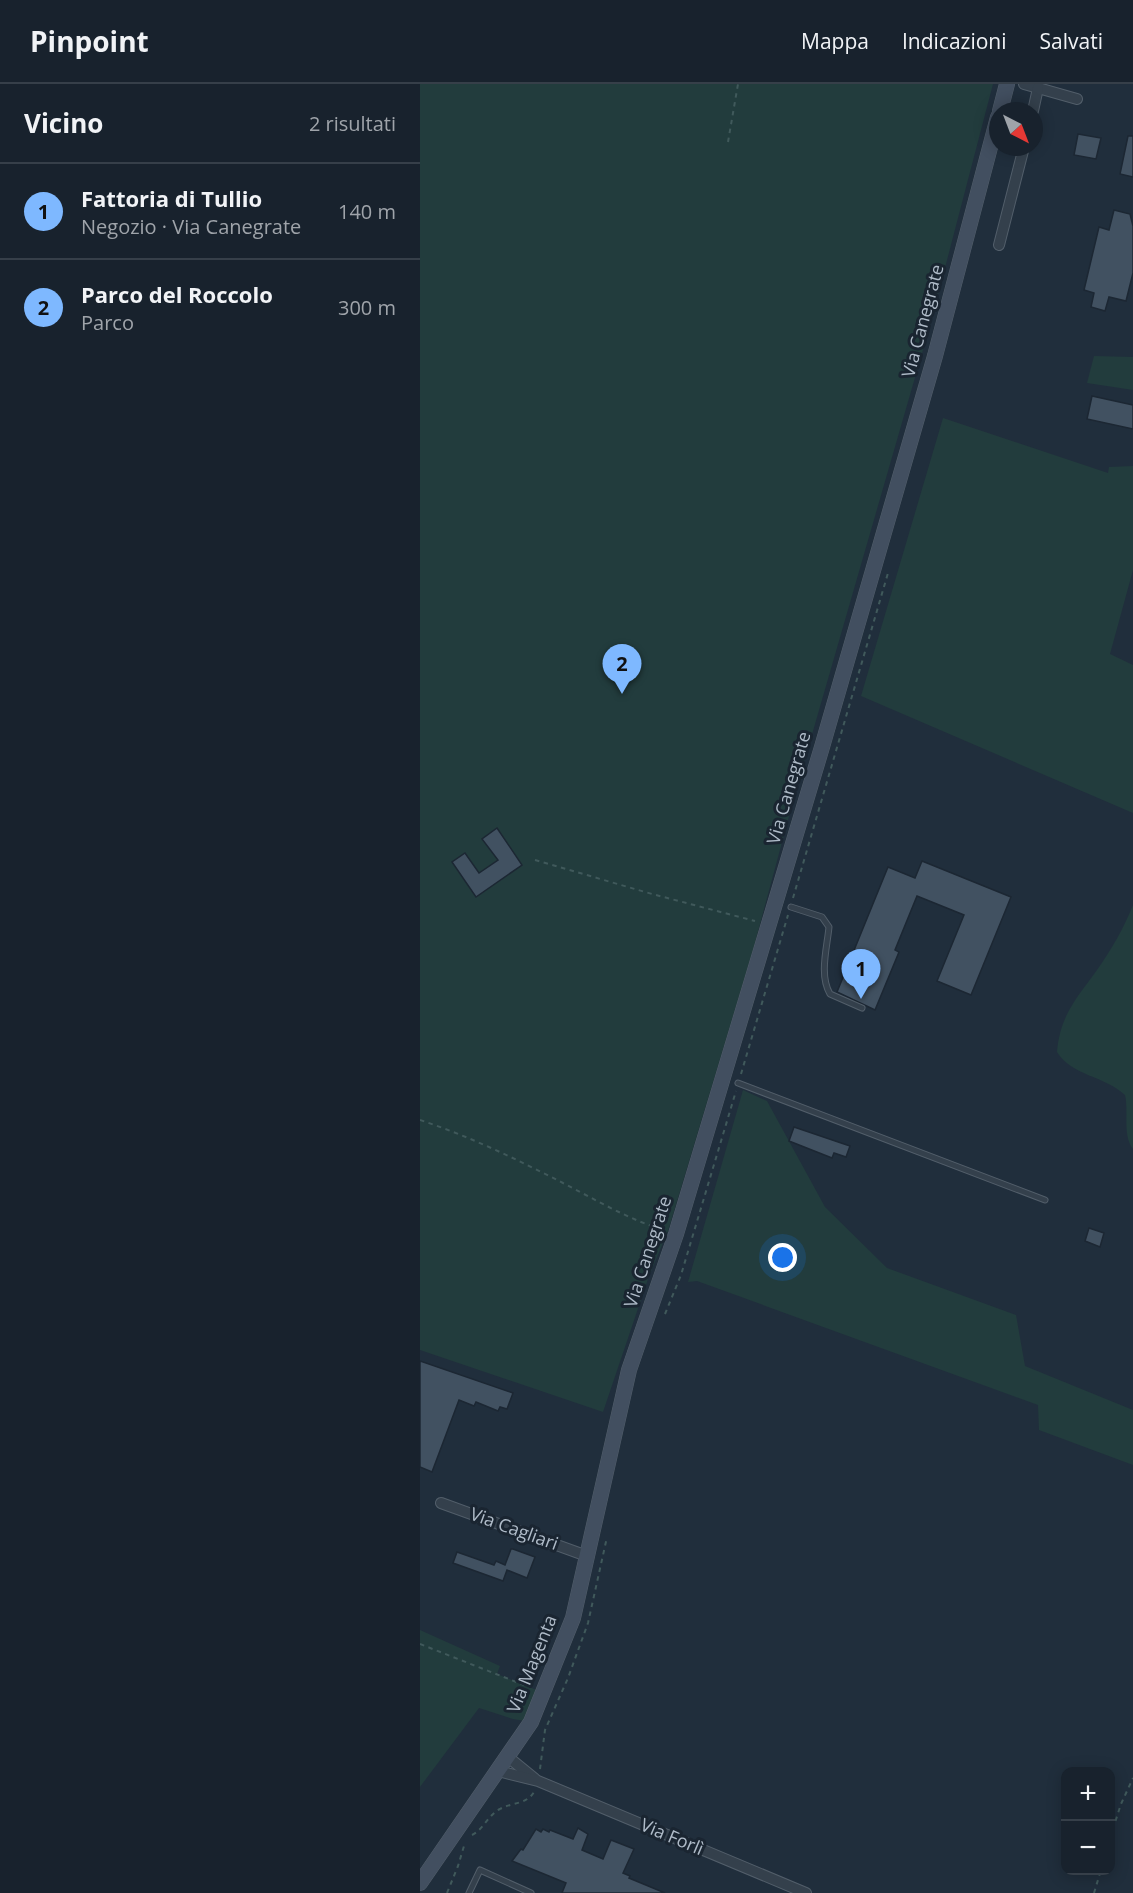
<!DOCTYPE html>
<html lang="it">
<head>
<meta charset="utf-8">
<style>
  :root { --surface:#18222d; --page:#252f39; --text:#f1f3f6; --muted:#9fa4aa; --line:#363f49; --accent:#7eb8ff }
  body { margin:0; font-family:"Open Sans",sans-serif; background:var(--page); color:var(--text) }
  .controls { position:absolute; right:18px; bottom:18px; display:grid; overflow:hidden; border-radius:12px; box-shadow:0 3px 15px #0003 }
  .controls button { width:54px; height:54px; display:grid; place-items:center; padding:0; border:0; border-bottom:2px solid var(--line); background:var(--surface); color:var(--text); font:30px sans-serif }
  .compass { position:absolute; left:569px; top:18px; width:54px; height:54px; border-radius:50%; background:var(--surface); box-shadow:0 3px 15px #0003; rotate:138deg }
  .you { position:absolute; left:363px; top:1174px; width:21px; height:21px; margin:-15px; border:4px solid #fff; border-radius:50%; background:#1a73e8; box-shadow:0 0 0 9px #1a73e833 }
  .badge { display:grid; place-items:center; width:39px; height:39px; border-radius:50%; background:var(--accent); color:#111; font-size:20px; font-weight:700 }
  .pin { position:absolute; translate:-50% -50px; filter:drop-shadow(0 2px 3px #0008) }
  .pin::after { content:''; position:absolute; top:32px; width:21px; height:18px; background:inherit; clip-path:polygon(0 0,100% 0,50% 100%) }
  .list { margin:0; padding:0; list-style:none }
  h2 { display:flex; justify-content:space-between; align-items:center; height:78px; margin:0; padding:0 24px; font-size:26px }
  h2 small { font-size:20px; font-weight:400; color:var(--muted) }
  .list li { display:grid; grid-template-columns:39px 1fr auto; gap:18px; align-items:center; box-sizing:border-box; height:96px; padding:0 24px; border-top:2px solid var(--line) }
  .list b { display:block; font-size:22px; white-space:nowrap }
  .list p { margin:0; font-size:20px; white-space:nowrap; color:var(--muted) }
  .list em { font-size:20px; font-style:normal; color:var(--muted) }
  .map { position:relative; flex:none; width:713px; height:1809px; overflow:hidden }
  header { display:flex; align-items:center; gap:36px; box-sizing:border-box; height:84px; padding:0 30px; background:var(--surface); border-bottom:2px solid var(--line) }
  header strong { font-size:28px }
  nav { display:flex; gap:33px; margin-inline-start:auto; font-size:21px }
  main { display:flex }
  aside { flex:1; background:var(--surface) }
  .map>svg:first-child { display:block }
  .green { fill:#223c3d }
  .building { fill:#415161; stroke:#1c2733; stroke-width:1.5 }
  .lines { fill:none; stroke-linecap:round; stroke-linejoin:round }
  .lane-casing { stroke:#525e6a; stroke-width:7 }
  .street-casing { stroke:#525e6a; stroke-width:12 }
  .secondary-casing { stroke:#525e6a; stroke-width:16 }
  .path { stroke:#40595b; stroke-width:2; stroke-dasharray:4.5 4.5; stroke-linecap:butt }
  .lane { stroke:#34404c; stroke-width:5 }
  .street { stroke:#34404c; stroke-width:10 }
  .secondary { stroke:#424f60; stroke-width:15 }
  .labels { text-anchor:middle; stroke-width:6; stroke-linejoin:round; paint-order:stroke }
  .street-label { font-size:18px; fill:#afbbc8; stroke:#1a2531 }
</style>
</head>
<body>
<header>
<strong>Pinpoint</strong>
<nav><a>Mappa</a><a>Indicazioni</a><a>Salvati</a></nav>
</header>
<main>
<aside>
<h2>Vicino<small>2 risultati</small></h2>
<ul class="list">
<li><span class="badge">1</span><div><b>Fattoria di Tullio</b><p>Negozio · Via Canegrate</p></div><em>140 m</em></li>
<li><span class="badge">2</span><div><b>Parco del Roccolo</b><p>Parco</p></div><em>300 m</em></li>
</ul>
</aside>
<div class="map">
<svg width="713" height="1809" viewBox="0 0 713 1809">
  <rect width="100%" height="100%" fill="#202e3c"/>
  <g class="green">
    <polygon points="0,0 573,0 509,245 378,699 333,866 248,1147 229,1192 183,1328 0,1266"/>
    <polygon points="674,272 713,273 713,306 667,299"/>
    <polygon points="523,334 688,389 689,383 713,382 713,486 690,570 713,581 713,729 441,612"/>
    <path d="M713 821V1065C702 1051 709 1027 705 1011 685 992 652 992 637 968 640 931 657 914 677 886 691 866 704 844 713 821Z"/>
    <polygon points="323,1006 347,1017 405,1123 467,1184 596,1231 605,1282 713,1326 713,1381 619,1346 618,1321 277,1197 268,1198"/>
    <polygon points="0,1546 80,1582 77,1590 124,1609 111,1638 93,1635 59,1624 0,1703"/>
  </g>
  <g class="building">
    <polygon points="658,50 681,54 676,75 654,71"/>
    <polygon points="708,52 713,52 713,93 700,90"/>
    <polygon points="694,126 710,130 713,142 713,189 706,217 689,213 685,227 671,223 674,209 664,206 679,143 689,146"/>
    <polygon points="672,312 713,321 713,345 667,335"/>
    <polygon points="77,744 102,781 56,813 32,778 45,769 59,789 78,776 62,755"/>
    <polygon points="502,777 591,813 551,911 517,897 544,831 497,812 475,866 479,868 455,926 417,908 468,783 495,794"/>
    <polygon points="374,1043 430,1062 426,1073 414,1069 412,1074 369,1057"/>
    <polygon points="669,1144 684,1149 680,1163 665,1157"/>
    <polygon points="0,1277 93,1309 87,1325 80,1323 78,1327 56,1318 54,1322 39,1316 12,1388 0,1383"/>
    <polygon points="91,1465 93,1465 115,1473 107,1494 87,1486 83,1497 33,1479 37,1468 74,1481 76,1477 85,1481"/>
    <polygon points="158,1744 168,1750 162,1766 183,1775 191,1756 214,1765 203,1789 210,1792 209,1794 245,1809 142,1809 146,1799 92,1777 101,1765 103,1766 116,1745 121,1748 123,1745 129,1748 130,1746 153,1755"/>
  </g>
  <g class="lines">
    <g class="lane-casing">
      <g id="lane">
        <path d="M371 823 402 833 409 843C407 864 399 891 410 910L442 924"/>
        <polyline points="318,999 625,1116"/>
        <polyline points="49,1809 60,1786 111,1809"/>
      </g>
    </g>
    <g class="street-casing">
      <g id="street">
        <polyline points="604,0 657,15"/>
        <polyline points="613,27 618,4"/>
        <polyline points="579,161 604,63"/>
        <polyline points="21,1419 167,1472"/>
        <polyline points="88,1673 115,1695"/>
        <polyline points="78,1687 118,1697 386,1809"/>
      </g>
    </g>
    <g class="secondary-casing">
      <g id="secondary">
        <polyline points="580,27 587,0"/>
        <polyline points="0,1799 111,1638 153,1534 209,1286 256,1150 402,663 515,272 578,33"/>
      </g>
    </g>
    <g class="path">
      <polyline points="308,58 318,0"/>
      <polyline points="115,776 232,810 335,837"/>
      <polyline points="373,814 468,489"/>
      <polyline points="321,990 368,831"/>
      <path d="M0 1036C49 1052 98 1076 143 1099 176 1116 208 1135 243 1146"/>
      <polyline points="245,1230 261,1191 316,1007"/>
      <polyline points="0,1560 109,1603"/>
      <polyline points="120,1685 125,1646 148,1594 168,1539 187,1453"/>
      <path d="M52 1751C64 1745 68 1731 80 1725 92 1718 106 1721 114 1708"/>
      <polyline points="690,1754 701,1720 713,1694"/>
      <polyline points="27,1809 38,1782 44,1762"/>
      <polyline points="674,1809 681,1786"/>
    </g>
    <use href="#lane" class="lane"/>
    <use href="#street" class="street"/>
    <use href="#secondary" class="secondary"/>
  </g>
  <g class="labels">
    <g class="street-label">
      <text transform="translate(503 237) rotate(-75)" y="6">Via Canegrate</text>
      <text transform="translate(369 704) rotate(-74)" y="6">Via Canegrate</text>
      <text transform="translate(228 1168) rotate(-72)" y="6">Via Canegrate</text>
      <text transform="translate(94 1445) rotate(20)" y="6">Via Cagliari</text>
      <text transform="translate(112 1580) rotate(-68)" y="6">Via Magenta</text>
      <text transform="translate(252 1753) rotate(23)" y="6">Via Forlì</text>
    </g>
  </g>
</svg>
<div class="controls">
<button>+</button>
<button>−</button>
</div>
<svg class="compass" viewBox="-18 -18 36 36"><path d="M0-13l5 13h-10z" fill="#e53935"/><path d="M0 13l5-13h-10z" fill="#9fa4aa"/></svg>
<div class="you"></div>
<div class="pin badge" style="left:441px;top:915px">1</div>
<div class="pin badge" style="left:202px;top:610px">2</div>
</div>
</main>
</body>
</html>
